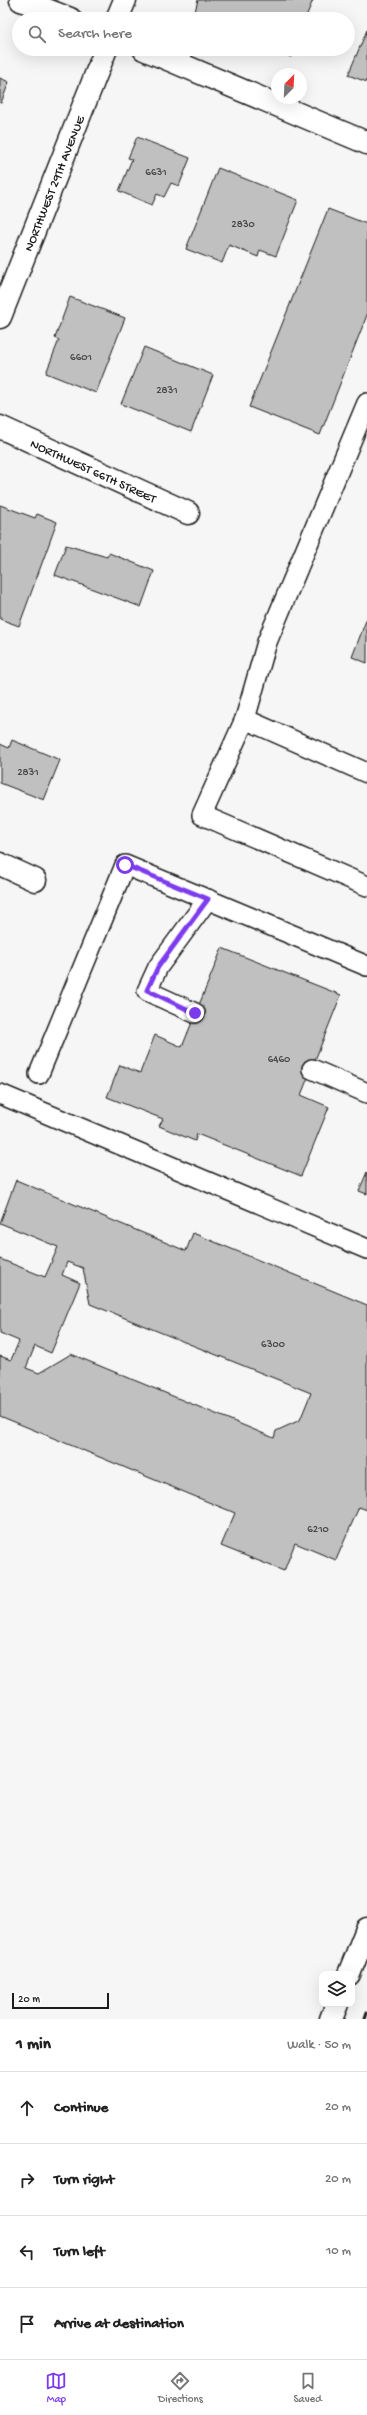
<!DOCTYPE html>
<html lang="en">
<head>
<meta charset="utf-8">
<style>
  :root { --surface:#fff; --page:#f6f6f6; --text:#222; --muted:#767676; --line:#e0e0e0; --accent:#7c3aed }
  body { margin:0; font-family:"Gochi Hand",sans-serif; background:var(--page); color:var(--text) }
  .controls { position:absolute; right:12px; bottom:12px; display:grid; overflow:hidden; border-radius:8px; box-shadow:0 4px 16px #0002 }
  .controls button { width:36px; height:36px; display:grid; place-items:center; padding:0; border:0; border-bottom:1px solid var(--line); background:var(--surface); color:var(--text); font:20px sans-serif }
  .compass { position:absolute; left:271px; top:68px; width:36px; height:36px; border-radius:50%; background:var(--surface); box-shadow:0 4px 16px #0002; rotate:24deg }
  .scale { position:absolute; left:12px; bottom:10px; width:97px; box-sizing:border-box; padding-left:4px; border:2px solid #1c1c1c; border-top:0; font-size:11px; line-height:14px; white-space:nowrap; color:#1c1c1c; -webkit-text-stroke:3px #fff; paint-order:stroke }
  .stop { position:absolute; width:12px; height:12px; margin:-9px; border:3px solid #7c3aed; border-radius:50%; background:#fff }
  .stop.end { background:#7c3aed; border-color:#fff; box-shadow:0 1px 4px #0008 }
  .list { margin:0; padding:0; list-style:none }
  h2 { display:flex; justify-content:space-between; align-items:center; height:52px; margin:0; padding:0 16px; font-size:17px }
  h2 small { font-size:13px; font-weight:400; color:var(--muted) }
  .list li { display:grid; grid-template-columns:26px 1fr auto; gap:12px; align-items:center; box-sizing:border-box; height:72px; padding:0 16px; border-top:1px solid var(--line) }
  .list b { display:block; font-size:15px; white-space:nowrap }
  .list em { font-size:13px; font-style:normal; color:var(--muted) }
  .icon { flex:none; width:22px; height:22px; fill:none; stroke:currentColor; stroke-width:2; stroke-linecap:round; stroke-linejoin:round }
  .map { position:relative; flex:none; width:367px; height:2019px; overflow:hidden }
  .search { position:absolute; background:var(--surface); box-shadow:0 4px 16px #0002; left:12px; right:12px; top:12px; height:44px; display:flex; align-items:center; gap:10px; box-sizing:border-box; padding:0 14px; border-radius:22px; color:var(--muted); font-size:15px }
  .sheet { height:340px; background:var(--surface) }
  nav { display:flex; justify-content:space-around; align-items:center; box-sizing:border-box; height:56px; border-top:1px solid var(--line); background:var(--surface); font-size:11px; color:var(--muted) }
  nav a { display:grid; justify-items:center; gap:2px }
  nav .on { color:var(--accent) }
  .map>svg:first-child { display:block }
  .building { fill:#c0c0c0; stroke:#1c1c1c; fill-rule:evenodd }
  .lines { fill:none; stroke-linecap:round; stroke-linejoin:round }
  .lane-casing { stroke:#1c1c1c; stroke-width:22 }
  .street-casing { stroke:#1c1c1c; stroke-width:25 }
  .primary-casing { stroke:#1c1c1c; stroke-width:25 }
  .lane { stroke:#fff; stroke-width:19 }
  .street { stroke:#fff; stroke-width:22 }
  .primary { stroke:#fff; stroke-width:22 }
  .rail { stroke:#1c1c1c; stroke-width:3 }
  .route { stroke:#7c3aed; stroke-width:5 }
  .labels { text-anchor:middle; stroke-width:3.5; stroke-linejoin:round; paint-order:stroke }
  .number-label { font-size:11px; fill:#454545 }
  .street-label { font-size:13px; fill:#1c1c1c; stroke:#fff }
</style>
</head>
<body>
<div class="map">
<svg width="367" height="2019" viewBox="0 0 367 2019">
  <rect width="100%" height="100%" fill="#f6f6f6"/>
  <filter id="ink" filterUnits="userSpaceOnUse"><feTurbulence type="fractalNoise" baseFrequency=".025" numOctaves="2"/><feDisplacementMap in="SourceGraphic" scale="8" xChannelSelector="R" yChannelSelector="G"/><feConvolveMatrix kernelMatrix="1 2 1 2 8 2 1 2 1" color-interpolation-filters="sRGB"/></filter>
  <g filter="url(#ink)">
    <g class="building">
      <polygon points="198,0 313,0 305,19 193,19"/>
      <polygon points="367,30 367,82 348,75"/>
      <polygon points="270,49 294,49 291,57"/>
      <polygon points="0,78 9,82 1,103 0,103"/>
      <polygon points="137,137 190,158 179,186 171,183 164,197 157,194 152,205 119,191 132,159 128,158"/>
      <polygon points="218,168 298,200 276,256 260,250 258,257 229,245 222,263 186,249"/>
      <polygon points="328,209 367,224 367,315 320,435 249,407"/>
      <polygon points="70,297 125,318 96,393 46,373 59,340 55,338"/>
      <polygon points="144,347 213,375 191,432 121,404"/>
      <polygon points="0,505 35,518 37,514 57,522 19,626 0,619"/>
      <polygon points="66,545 107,557 109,553 154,571 141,607 55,575"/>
      <polygon points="367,618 367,663 352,657"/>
      <polygon points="12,740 60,760 44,800 0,783 0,744 9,748"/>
      <polygon points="222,948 341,995 301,1095 329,1107 301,1176 197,1134 195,1141 159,1126 163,1119 107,1097 120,1065 140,1073 155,1035 182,1047"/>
      <polygon points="367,1172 367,1194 359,1191"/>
      <path d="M16 1180 186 1251 193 1233 367 1305V1510L359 1507 336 1560 295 1543 284 1571 221 1546 235 1513 0 1416V1356L11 1360 19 1341 0 1333V1259L45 1277 58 1247 0 1223ZM67 1262 83 1268 90 1304 311 1393 300 1420 276 1431 274 1438 71 1354 39 1373 26 1368 35 1346 51 1353 80 1283 62 1275Z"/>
    </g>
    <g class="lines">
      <g class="lane-casing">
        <g id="lane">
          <polyline points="245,719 267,642 367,403"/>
          <polyline points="367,773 245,719 202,815 367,886"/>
          <polyline points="195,1013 147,991 158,967 208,899"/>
          <polyline points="312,1069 367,1093"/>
          <polyline points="39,1074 125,865 367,966"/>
          <polyline points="0,1094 367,1249"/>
        </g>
      </g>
      <g class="street-casing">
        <g id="street">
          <polyline points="21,0 70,19"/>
          <polyline points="117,19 125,0"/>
          <polyline points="144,49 367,143"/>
          <path id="s1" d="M0 317 106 49"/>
          <path id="s2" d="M0 427 188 513"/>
          <polyline points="0,864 35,880"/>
        </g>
      </g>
      <g class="primary-casing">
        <g id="primary">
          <polyline points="349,1974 367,1929"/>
          <polyline points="331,2019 337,2004"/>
        </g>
      </g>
      <use href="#lane" class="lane"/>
      <use href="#street" class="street"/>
      <use href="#primary" class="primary"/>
      <polyline class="rail" points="365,2019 367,2013"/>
    </g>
  </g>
  <g class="lines" filter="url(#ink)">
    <polyline class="route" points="125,865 208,899 158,967 147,990 195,1013"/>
  </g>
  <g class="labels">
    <g class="number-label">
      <text x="156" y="175">6631</text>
      <text x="243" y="227">2830</text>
      <text x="81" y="360">6601</text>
      <text x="167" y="393">2831</text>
      <text x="28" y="775">2831</text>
      <text x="279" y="1062">6460</text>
      <text x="273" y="1347">6300</text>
      <text x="318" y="1532">6210</text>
    </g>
    <g class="street-label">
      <text dy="5" stroke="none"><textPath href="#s1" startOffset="144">NORTHWEST 29TH AVENUE</textPath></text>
      <text dy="5" stroke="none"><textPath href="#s2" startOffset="103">NORTHWEST 66TH STREET</textPath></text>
    </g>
  </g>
</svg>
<div class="controls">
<button><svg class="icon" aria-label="layers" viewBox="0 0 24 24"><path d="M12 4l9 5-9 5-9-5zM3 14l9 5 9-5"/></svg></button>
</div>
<svg class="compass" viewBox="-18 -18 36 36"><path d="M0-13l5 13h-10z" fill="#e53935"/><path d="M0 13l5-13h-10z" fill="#767676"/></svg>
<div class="scale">20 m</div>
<div class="stop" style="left:125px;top:865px"></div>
<div class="stop end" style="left:195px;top:1013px"></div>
<div class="search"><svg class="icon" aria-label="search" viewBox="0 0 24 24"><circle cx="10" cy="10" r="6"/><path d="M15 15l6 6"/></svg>Search here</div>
</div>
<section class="sheet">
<h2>1 min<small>Walk · 50 m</small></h2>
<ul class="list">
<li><svg class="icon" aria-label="ahead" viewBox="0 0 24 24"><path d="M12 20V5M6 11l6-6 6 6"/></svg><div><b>Continue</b></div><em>20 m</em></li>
<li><svg class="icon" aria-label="right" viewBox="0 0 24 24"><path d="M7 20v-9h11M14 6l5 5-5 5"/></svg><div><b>Turn right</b></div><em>20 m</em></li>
<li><svg class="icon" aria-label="left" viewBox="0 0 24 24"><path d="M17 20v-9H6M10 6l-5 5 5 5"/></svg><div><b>Turn left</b></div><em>10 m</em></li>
<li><svg class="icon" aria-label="arrive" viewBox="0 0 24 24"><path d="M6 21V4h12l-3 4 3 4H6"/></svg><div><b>Arrive at destination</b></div></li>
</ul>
</section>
<nav>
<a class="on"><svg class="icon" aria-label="map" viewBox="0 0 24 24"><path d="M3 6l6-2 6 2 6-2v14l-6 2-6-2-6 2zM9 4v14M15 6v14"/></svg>Map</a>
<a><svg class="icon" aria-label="directions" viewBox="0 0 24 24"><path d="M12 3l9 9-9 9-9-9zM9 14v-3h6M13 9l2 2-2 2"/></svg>Directions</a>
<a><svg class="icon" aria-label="saved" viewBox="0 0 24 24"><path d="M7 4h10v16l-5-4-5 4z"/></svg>Saved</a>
</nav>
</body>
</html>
